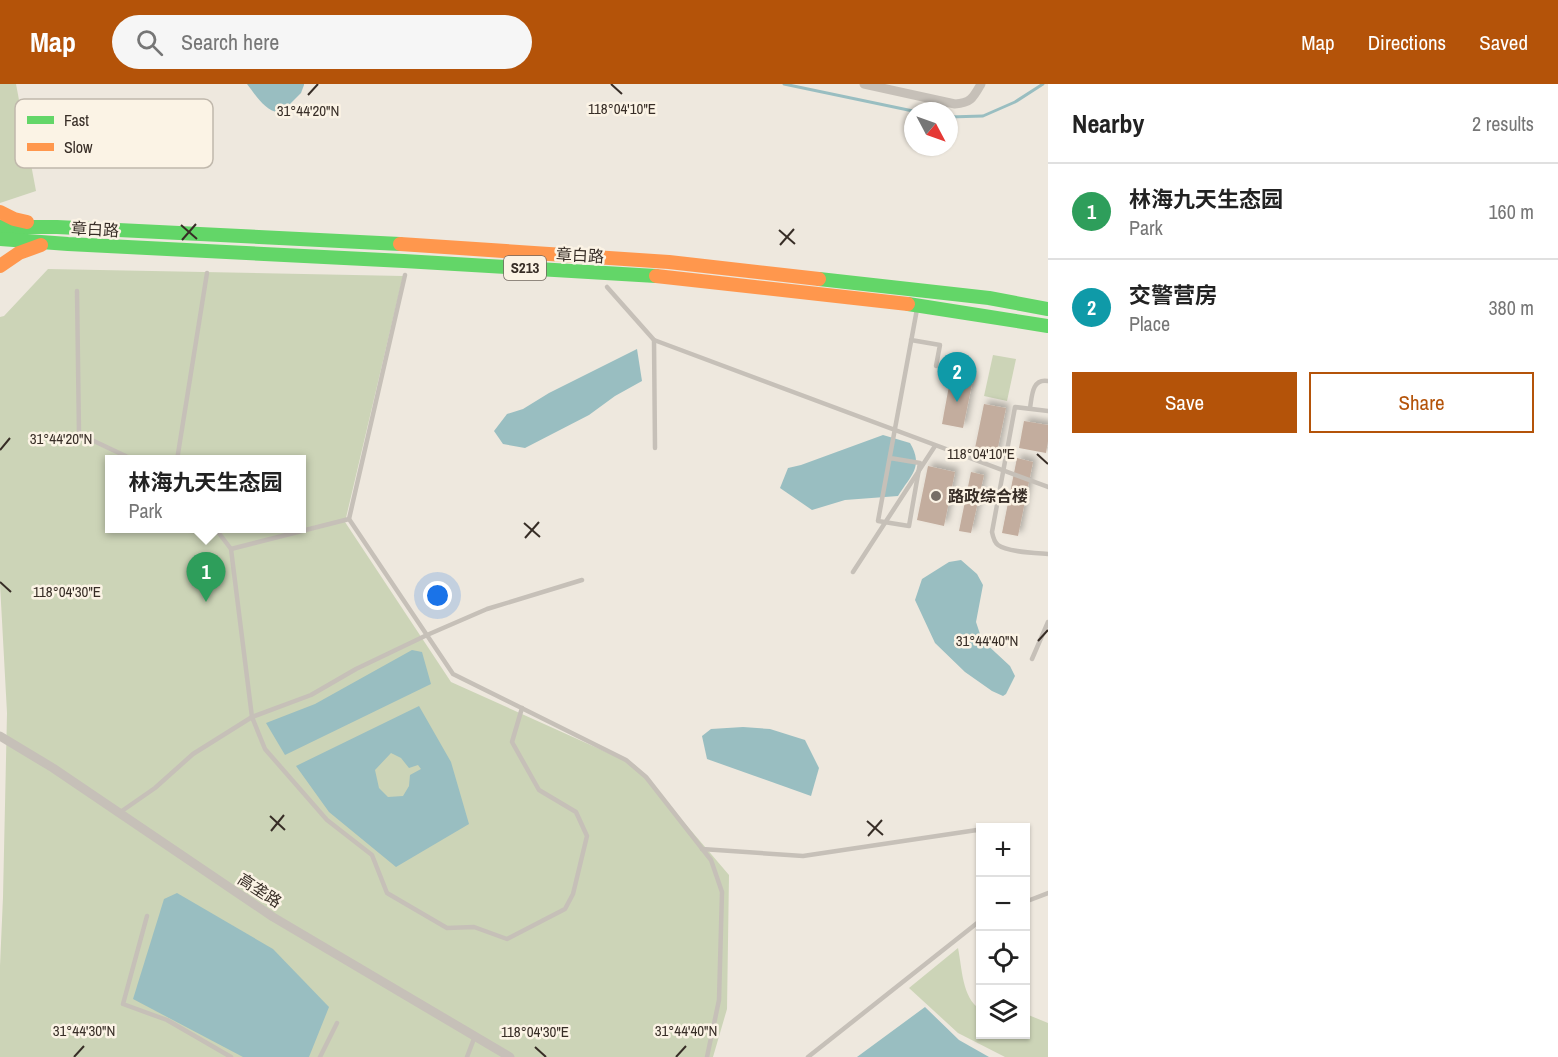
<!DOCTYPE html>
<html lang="en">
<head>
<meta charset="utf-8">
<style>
  :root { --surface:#fff; --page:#f6f6f6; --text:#222; --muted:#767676; --line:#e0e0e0; --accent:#b45309 }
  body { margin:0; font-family:"Archivo Narrow","Noto Sans SC",sans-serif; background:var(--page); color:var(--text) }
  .controls { position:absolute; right:18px; bottom:18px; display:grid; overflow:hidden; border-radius:0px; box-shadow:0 2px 4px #0004 }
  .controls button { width:54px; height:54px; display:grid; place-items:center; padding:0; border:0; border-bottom:2px solid var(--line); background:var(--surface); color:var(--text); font:30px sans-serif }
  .compass { position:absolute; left:904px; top:18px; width:54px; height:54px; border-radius:50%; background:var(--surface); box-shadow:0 2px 4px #0004; rotate:131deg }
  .you { position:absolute; left:438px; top:512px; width:21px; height:21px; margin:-15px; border:4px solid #fff; border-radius:50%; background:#1a73e8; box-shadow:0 0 0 9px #1a73e833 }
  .badge { display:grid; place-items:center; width:39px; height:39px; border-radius:50%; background:var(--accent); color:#fff; font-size:20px; font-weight:700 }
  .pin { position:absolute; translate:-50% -50px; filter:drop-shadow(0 2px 3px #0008) }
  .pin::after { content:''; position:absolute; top:32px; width:21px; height:18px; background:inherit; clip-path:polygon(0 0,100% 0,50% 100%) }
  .popup { position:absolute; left:105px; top:371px; width:201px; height:78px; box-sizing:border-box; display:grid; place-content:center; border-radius:0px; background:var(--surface); filter:drop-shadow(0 2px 4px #0005); font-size:20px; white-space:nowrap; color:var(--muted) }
  .popup b { font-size:22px; color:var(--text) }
  .popup::after { content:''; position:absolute; left:50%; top:100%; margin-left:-12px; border:12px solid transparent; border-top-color:var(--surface) }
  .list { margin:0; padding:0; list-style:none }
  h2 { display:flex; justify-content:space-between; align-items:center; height:78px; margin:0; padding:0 24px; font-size:26px }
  h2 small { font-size:20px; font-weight:400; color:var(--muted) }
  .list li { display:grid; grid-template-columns:39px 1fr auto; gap:18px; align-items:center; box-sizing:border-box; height:96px; padding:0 24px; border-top:2px solid var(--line) }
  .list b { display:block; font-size:22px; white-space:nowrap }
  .list p { margin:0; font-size:20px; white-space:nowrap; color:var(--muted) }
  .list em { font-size:20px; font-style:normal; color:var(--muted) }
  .actions { display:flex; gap:12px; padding:18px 24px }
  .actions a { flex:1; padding:14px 0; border:2px solid var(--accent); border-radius:0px; text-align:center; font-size:21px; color:var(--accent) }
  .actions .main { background:var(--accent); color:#fff }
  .icon { flex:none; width:33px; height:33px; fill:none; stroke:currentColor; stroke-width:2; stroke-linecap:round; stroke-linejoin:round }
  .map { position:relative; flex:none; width:1048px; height:973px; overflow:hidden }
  header { display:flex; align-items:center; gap:36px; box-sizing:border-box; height:84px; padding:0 30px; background:var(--accent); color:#fff }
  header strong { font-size:28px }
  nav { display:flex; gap:33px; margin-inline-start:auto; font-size:21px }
  .search { width:420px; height:54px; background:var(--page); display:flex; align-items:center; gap:15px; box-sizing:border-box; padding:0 21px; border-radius:33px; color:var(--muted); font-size:22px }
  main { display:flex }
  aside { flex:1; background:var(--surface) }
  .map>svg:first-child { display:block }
  .green { fill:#ccd4b7; fill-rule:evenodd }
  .water { fill:#99bec1; fill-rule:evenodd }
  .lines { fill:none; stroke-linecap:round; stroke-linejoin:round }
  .stream { stroke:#99bec1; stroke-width:3 }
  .building { fill:#c3ad9e; filter:url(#shadow) }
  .lane { stroke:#c6c0b8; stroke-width:4.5 }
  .street { stroke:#c6c0b8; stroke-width:9 }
  .fast { stroke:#63d668; stroke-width:14 }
  .slow { stroke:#ff974d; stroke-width:14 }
  .ticks { fill:none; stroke:#372d26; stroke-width:2 }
  .poi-dot { fill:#776e66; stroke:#fbf3e5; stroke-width:2 }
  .labels { text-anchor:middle; stroke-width:5; stroke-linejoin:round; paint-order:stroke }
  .shield { fill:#fbf3e5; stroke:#72685f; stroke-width:1.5 }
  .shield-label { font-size:15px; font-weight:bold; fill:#372d26 }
  .street-label { font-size:16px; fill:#372d26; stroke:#fbf3e5 }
  .poi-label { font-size:16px; font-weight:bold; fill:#372d26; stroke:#fbf3e5; text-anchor:start }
  .key { fill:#fbf3e5; stroke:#c0b8ac; stroke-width:1.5 }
  .key-label { font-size:16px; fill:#372d26 }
  .ticks-label { font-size:15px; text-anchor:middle; fill:#372d26; stroke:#fbf3e5; stroke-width:5; stroke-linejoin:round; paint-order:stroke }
</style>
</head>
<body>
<header>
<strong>Map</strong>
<div class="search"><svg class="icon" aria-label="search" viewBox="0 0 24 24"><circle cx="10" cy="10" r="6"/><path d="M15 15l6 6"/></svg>Search here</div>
<nav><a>Map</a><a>Directions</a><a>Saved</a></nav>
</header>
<main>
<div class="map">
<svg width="1048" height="973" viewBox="0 0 1048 973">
  <defs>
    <filter id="shadow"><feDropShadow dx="4" dy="-4" stdDeviation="3" flood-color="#0004"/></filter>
  </defs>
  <rect width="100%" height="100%" fill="#eee8de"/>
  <g class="green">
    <polygon points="0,0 16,0 36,107 0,119"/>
    <path d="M48 185 403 192 345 438 451 598 635 681 729 791 727 925 713 973H0V882L3 813 7 629 0 500V233L4 232ZM110 376H302V444H110Z"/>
    <polygon points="993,271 1016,275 1007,317 984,312"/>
    <path d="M958 864C962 883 962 914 980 925L981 950H1026V930L1048 939V973H1005L958 949 909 904Z"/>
  </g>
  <g class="water">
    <path d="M247 0H304V1L301 9 282 28C267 31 255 10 247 0Z"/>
    <polygon points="637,265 642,297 615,312 589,331 525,364 503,360 494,347 507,330 523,325 549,309"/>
    <path d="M883 351 910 359C924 383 911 391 898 412L845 416 812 426 780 404 788 384 801 381Z"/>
    <polygon points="961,476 977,490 983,501 976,538 982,556 1010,582 1015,592 1006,610 1003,612 992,607 965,588 935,559 915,516 922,495 949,478"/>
    <polygon points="412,566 422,568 431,600 285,671 266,639 315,620"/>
    <path d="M419 622 451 678 469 740 396 783 329 728 296 682ZM391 669 401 674 409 684 418 681 421 685 410 691 409 702 403 712 388 713 379 704 375 686Z"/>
    <polygon points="743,643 770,645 805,656 819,684 811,712 707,675 702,652 711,645"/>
    <polygon points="177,809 273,865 329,923 309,973 243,973 133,915 164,815"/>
    <polygon points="925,923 959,956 989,973 857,973"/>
  </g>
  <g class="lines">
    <g class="stream">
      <polyline points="784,0 913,27"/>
      <polyline points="949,33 983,32 1015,18 1043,0"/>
    </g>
  </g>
  <g class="building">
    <polygon points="951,291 973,295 963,344 942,340"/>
    <polygon points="984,320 1006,324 996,373 974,369"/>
    <polygon points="1024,337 1048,341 1048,357 1046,369 1019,364"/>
    <polygon points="1017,374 1033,378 1018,452 1002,449"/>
    <polygon points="928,382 955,388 944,442 917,436"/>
    <polygon points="971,388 984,391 971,449 959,447"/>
  </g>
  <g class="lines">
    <g class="lane">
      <polyline points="405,191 349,435 453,590 626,676 646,693 711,776 722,808 719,916 707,973"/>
      <polyline points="607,203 654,256 655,364"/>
      <polyline points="77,207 79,350 134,376"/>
      <polyline points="654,256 1048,403"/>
      <polyline points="911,256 940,261 936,282"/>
      <path d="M1030 324C1032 312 1032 294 1048 297"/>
      <path d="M1048 327 1015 323 992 448C993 453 994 458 998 461 1007 468 1036 469 1048 470"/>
      <path d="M890 374 920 379 909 442 878 437C891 366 904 295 917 225"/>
      <polyline points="177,376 207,189"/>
      <polyline points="215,444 231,465 252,633 265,665 327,736 372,771 387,809 447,844 474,843 507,855 565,825 573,810 587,752 576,728 539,706 512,658 522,624"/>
      <polyline points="231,465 349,435"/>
      <polyline points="853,488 935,362"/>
      <polyline points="1032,575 1048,538"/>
      <polyline points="119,729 155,704 193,670 252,633 311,611 356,585 427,551 487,525 582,496"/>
      <polyline points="702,765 803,772 977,746 981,754"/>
      <polyline points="1026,816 1030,816 1048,809"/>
      <polyline points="147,832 123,920 167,936 231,973"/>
      <polyline points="320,973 337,939"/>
      <polyline points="467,973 475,952"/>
      <polyline points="808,973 981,836"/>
    </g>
    <g class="street">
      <path d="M864 0 955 20C971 19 973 14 981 0"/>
      <polyline points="0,652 53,684 273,833 510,973"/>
    </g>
    <g class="fast">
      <polyline points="0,143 57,143 400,160"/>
      <polyline points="0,155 68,160 404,177 656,192"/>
      <polyline points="819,195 989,214 1048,225"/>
      <polyline points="908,220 1048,242"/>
    </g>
    <g class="slow">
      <polyline points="0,128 14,135 27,138"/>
      <polyline points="400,160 669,178 819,195"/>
      <polyline points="0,182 19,169 41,161"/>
      <polyline points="656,192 908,220"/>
    </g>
  </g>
  <path class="ticks" d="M611 0 622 10M308 11 318 0M181 141 197 155M779 146 795 160M182 156 196 140M780 161 794 145M0 366 10 354M1037 370 1048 380M524 439 540 453M525 454 539 438M0 498 11 508M1038 557 1048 546M270 732 285 746M867 737 883 751M271 747 284 731M868 752 882 736M535 963 546 973M74 973 84 962M676 973 686 962"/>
  <circle class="poi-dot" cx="936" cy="412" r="6"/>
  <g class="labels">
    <rect class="shield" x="504" y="172" width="42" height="24" rx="4.5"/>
    <g class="shield-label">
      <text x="525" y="189">S213</text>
    </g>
    <g class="street-label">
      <text transform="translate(95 145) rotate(3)" y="6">章白路</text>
      <text transform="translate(580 171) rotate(3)" y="6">章白路</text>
      <text transform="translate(260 806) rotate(33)" y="6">高垄路</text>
    </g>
    <g class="poi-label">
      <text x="948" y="418">路政综合楼</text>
    </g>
  </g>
  <rect x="15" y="15" width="198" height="69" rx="9" class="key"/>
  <rect x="27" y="32" width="27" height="8" fill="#63d668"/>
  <rect x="27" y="59" width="27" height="8" fill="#ff974d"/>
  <g class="key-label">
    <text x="64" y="42">Fast</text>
    <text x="64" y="69">Slow</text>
  </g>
  <g class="ticks-label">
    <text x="622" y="30">118°04'10"E</text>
    <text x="308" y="32">31°44'20"N</text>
    <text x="61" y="360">31°44'20"N</text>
    <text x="981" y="375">118°04'10"E</text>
    <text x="67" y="513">118°04'30"E</text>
    <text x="987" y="562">31°44'40"N</text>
    <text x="84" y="952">31°44'30"N</text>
    <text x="686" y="952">31°44'40"N</text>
    <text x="535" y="953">118°04'30"E</text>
  </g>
</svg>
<div class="controls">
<button>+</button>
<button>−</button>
<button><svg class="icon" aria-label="locate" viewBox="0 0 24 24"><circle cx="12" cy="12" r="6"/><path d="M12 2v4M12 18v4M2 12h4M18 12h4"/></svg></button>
<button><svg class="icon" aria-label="layers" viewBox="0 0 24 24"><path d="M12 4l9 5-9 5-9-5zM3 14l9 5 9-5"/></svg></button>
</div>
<svg class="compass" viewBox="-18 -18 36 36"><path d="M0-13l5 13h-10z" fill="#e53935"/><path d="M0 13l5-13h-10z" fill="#767676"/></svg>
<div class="you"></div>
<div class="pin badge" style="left:206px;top:518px;background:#2e9e5b">1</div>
<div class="popup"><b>林海九天生态园</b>Park</div>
<div class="pin badge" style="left:957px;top:318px;background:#0f9aa8">2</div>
</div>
<aside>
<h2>Nearby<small>2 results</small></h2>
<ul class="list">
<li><span class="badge" style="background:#2e9e5b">1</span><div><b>林海九天生态园</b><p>Park</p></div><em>160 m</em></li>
<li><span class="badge" style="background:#0f9aa8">2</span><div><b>交警营房</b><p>Place</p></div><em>380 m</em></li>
</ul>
<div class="actions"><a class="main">Save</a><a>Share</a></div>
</aside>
</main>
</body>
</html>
